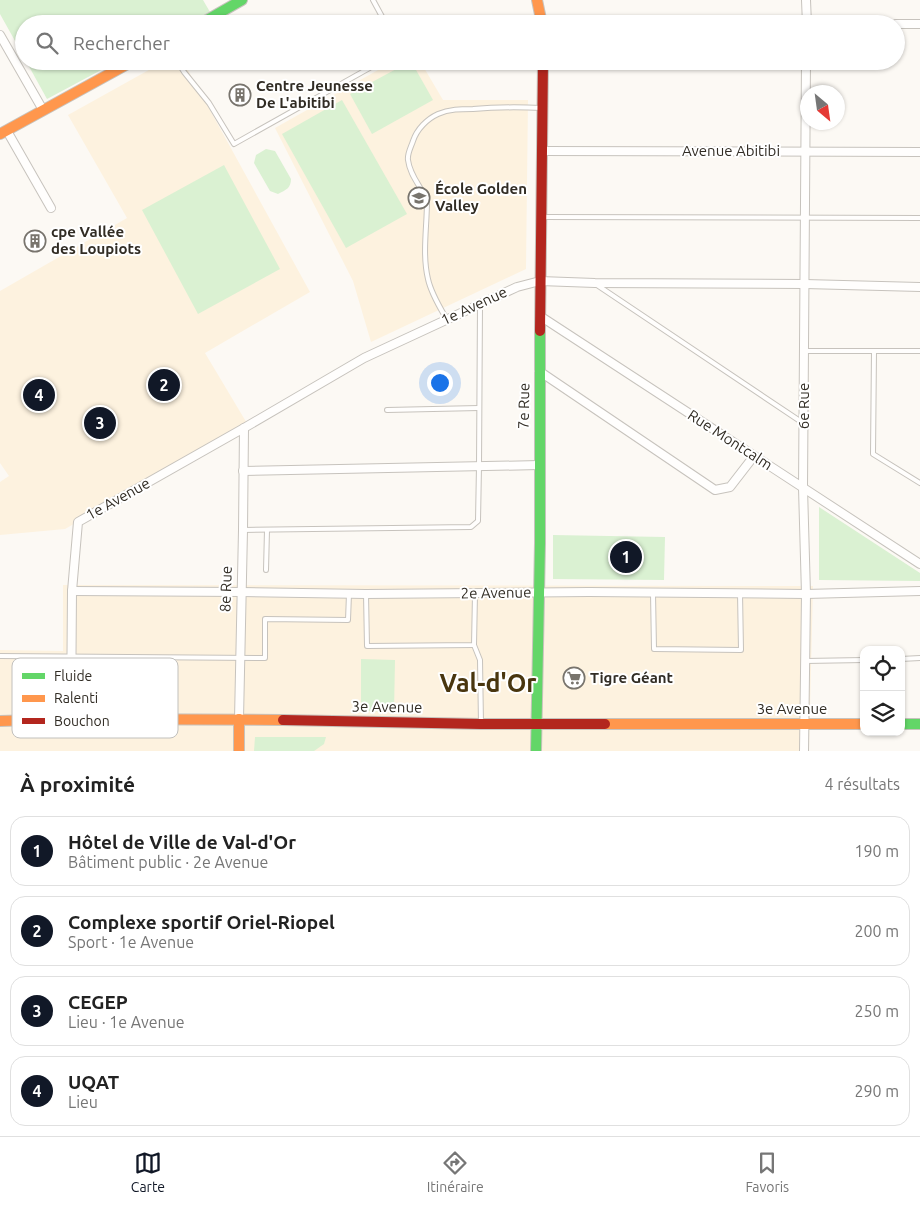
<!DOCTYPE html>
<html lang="fr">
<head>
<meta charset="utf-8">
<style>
  :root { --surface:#fff; --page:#f6f6f6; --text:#222; --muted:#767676; --line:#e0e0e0; --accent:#111827 }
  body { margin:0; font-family:Ubuntu,sans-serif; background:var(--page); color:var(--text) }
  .controls { position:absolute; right:15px; bottom:15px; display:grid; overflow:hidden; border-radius:10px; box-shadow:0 1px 4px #0004 }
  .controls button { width:45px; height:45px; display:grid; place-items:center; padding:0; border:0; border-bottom:1px solid var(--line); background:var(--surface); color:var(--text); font:25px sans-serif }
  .compass { position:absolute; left:800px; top:85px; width:45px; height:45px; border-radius:50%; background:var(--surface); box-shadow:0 1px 4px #0004; rotate:151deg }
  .you { position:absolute; left:439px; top:382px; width:18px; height:18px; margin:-12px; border:4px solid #fff; border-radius:50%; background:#1a73e8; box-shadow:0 0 0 8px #1a73e833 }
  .badge { display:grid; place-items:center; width:32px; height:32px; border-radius:50%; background:var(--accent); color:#fff; font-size:16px; font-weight:700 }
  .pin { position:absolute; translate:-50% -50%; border:2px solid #fff; box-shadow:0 1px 5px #0006 }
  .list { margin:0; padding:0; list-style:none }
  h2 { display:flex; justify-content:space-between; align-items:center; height:65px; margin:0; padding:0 20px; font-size:21px }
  h2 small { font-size:16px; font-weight:400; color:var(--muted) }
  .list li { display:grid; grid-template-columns:32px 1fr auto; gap:15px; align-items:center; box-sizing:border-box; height:70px; margin:0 10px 10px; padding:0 10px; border:1px solid var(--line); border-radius:15px }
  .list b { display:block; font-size:19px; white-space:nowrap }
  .list p { margin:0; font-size:16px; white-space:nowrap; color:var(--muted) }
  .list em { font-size:16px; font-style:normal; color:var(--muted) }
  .icon { flex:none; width:28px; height:28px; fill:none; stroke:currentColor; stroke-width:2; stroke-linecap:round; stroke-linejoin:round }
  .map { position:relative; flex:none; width:920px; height:751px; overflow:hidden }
  .search { position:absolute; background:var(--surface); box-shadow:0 1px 4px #0004; left:15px; right:15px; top:15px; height:55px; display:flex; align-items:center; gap:12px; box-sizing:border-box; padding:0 18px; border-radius:28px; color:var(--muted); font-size:19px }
  .sheet { height:385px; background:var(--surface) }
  nav { display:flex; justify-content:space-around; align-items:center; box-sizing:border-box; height:70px; border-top:1px solid var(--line); background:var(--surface); font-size:14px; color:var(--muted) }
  nav a { display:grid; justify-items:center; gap:2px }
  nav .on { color:var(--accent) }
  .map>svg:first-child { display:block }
  .built { fill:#fdf2df }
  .green { fill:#daf1d2 }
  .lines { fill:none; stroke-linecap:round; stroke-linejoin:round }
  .lane-casing { stroke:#c7c3bd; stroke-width:6 }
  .street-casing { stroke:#c7c3bd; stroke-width:10 }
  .fast-casing { stroke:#c7c3bd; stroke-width:12 }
  .slow-casing { stroke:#c7c3bd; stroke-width:12 }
  .jam-casing { stroke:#c7c3bd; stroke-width:12 }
  .lane { stroke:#fffefd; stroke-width:4 }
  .street { stroke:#fffefd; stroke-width:8 }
  .fast { stroke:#63d668; stroke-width:10 }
  .slow { stroke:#ff974d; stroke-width:10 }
  .jam { stroke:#b3261e; stroke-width:10 }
  .labels { text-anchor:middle; stroke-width:4; stroke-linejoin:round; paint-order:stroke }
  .poi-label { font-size:15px; font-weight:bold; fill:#312c24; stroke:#fff; text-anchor:start }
  .street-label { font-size:15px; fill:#312c24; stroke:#fff }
  .town-label { font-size:25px; font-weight:bold; fill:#49360f; stroke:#fff }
  .key { fill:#fff; stroke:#c1c0bd; stroke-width:1 }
  .key-label { font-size:14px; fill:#312c24 }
</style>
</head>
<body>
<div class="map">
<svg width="920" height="751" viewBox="0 0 920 751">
  <rect width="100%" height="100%" fill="#fcf9f4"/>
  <g class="built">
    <polygon points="165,61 183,61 310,292 205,353 248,425 65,529 0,535 0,482 9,476 0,463 0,291 127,218 68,115"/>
    <polygon points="394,61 420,61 443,100 528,100 526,269 371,342 353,281 275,128"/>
    <polygon points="63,585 813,586 809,751 0,751 0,650 63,651"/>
  </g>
  <g class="green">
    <polygon points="0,0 203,0 210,12 188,24 24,24 24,57 0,14"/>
    <polygon points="26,61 118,61 47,99"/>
    <polygon points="411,61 433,100 372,134 350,94"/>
    <polygon points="342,100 407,214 346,248 282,134"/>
    <path d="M266 149 275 151 291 179C291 188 286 190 278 194L270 191 254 163 256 155Z"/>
    <polygon points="224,165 280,269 198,314 142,210"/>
    <polygon points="819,507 920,573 920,581 819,580"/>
    <polygon points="553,535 665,537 664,580 553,579"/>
    <polygon points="361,659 395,660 394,712 361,711"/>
    <polygon points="255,737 326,737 324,744 314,751 254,751"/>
  </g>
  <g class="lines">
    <g class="lane-casing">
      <g id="lane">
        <polyline points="373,0 386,24"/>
        <polyline points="177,61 184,72 209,103 234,144 382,61"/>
        <polyline points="542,217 920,218"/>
        <polyline points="597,285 803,423"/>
        <path d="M446 318C439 306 431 293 428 279 422 254 427 227 427 201 421 186 410 176 408 160 407 154 411 147 413 141 417 129 427 119 438 114 449 109 461 109 473 109 496 107 519 107 542 108"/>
        <polyline points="804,351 920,351"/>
        <polyline points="874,351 873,454 920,483"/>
        <polyline points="387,410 479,408"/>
        <polyline points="243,530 471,527 478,521 479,466 480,305"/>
        <polyline points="266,570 267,530"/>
        <polyline points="653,593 654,649 741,650 740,593"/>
        <polyline points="366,594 367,646 474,645 475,594"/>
        <polyline points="474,645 480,660 481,724"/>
        <polyline points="0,656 265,658 265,619 348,620 349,594"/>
        <polyline points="901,659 920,658"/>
        <polyline points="805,661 864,660"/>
      </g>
    </g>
    <g class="street-casing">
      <g id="street">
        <polyline points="806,0 807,24"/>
        <polyline points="542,23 717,24"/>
        <polyline points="896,24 920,24"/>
        <polyline points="0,35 43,110"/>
        <polyline points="7,131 51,208"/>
        <polyline points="542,151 920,152"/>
        <polyline points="540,316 920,564"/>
        <polyline points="539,371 715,490 730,487 754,456"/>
        <polyline points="243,471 539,465"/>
        <polyline points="72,591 241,592 366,594 589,592 806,594 920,591"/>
        <polyline points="71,719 72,591 78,522 244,428 364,358 517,287 540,281 595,283 805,284 920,287"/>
        <polyline points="239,719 243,530 244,428"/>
        <polyline points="804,751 806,594 803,488 806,61"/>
      </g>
    </g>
    <g class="fast-casing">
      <g id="fast">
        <polyline points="200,24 242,0"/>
        <polyline points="901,724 920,724"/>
        <polyline points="536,751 540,543 540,331"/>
      </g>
    </g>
    <g class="slow-casing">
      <g id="slow">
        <polyline points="537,0 542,24"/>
        <polyline points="0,134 133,61"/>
        <polyline points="239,719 239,751"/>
        <polyline points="0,721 71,719 283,720"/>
        <polyline points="605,724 864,724"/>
      </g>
    </g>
    <g class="jam-casing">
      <g id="jam">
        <polyline points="540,331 543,61"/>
        <polyline points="283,720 481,724 605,724"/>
      </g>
    </g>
    <use href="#lane" class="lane"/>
    <use href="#street" class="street"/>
    <use href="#fast" class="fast"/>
    <use href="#slow" class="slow"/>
    <use href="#jam" class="jam"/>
  </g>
  <defs>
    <g id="building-ring" transform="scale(1.125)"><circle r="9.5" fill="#fff" stroke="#78746d" stroke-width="1.5"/><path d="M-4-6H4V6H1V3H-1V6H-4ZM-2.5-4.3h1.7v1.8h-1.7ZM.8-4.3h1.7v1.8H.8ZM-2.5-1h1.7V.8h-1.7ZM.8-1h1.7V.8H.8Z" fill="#78746d"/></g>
    <g id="school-ring" transform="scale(1.125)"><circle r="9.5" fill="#fff" stroke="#78746d" stroke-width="1.5"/><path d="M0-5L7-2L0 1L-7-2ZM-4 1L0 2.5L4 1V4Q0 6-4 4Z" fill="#78746d"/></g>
    <g id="supermarket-ring" transform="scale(1.125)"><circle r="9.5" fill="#fff" stroke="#78746d" stroke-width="1.5"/><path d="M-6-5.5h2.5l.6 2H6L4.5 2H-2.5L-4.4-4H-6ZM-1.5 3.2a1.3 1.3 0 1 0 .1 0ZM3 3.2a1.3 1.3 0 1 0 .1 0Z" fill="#78746d"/></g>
  </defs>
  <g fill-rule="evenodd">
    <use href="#building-ring" x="240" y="95"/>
    <use href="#school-ring" x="419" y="198"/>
    <use href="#building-ring" x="35" y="241"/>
    <use href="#supermarket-ring" x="574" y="678"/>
  </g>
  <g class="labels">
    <g class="poi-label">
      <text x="256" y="91">Centre Jeunesse<tspan x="256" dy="17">De L'abitibi</tspan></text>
      <text x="435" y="194">École Golden<tspan x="435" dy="17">Valley</tspan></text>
      <text x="51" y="237">cpe Vallée<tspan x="51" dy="17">des Loupiots</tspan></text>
      <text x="590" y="683">Tigre Géant</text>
    </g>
    <g class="street-label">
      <text x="731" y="156">Avenue Abitibi</text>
      <text transform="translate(474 306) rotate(-25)" y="5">1e Avenue</text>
      <text transform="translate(524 406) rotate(-89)" y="5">7e Rue</text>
      <text transform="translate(804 406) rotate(-90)" y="5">6e Rue</text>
      <text transform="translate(730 440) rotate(33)" y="5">Rue Montcalm</text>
      <text transform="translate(118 499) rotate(-29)" y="5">1e Avenue</text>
      <text transform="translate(226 589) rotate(-88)" y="5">8e Rue</text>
      <text transform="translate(496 593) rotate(-1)" y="5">2e Avenue</text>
      <text transform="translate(387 707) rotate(1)" y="5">3e Avenue</text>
      <text x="792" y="714">3e Avenue</text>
    </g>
    <g class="town-label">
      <text x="488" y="692">Val-d'Or</text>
    </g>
  </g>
  <rect x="12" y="658" width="166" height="80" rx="8" class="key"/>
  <rect x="22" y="673" width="23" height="6" fill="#63d668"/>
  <rect x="22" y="695" width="23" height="7" fill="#ff974d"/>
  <rect x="22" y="718" width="23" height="6" fill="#b3261e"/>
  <g class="key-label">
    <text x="54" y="681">Fluide</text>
    <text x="54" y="703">Ralenti</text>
    <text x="54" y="726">Bouchon</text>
  </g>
</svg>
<div class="controls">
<button><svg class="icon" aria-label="locate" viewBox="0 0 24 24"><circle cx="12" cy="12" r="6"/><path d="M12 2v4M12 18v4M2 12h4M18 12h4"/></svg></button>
<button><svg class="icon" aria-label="layers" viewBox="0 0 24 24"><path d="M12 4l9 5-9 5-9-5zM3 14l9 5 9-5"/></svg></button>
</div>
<svg class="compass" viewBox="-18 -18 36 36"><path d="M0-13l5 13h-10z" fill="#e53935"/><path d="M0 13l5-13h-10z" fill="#767676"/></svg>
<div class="you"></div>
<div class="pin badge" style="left:626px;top:557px">1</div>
<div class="pin badge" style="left:164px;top:385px">2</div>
<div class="pin badge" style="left:100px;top:423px">3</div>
<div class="pin badge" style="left:39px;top:395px">4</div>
<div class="search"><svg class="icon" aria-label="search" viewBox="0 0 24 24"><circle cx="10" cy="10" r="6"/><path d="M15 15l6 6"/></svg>Rechercher</div>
</div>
<section class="sheet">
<h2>À proximité<small>4 résultats</small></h2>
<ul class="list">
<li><span class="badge">1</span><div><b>Hôtel de Ville de Val-d'Or</b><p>Bâtiment public · 2e Avenue</p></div><em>190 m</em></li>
<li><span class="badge">2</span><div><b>Complexe sportif Oriel-Riopel</b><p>Sport · 1e Avenue</p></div><em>200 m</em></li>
<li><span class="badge">3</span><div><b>CEGEP</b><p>Lieu · 1e Avenue</p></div><em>250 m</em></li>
<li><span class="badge">4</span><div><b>UQAT</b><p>Lieu</p></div><em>290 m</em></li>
</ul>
</section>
<nav>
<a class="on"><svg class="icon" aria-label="map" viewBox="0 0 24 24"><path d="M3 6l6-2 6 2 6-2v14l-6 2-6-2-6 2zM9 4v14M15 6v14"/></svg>Carte</a>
<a><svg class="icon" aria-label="directions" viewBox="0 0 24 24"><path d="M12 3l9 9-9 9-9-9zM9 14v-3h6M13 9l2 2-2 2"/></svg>Itinéraire</a>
<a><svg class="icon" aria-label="saved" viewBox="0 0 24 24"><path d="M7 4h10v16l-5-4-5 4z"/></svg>Favoris</a>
</nav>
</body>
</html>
